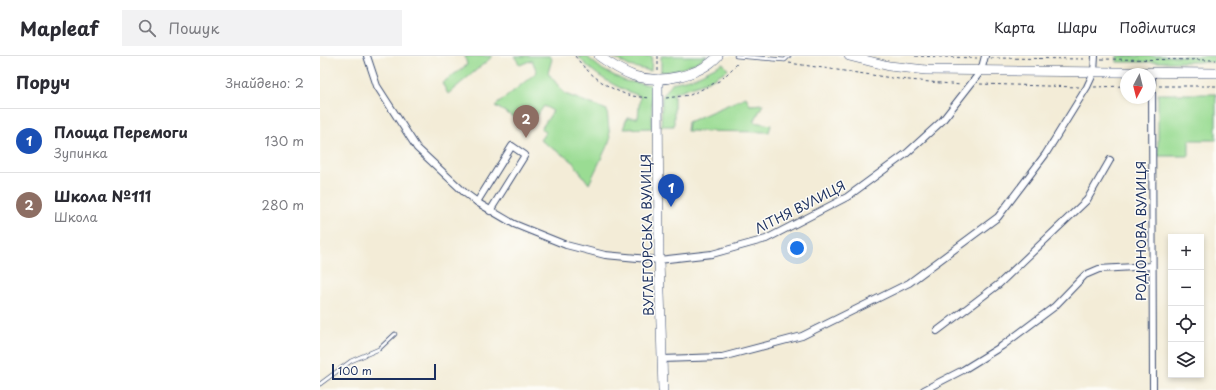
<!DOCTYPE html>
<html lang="uk">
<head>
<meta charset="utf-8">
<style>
  :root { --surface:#fff; --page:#f2f2f3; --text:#2b2b33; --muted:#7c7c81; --line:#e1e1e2; --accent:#ea580c }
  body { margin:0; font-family:"Playpen Sans",sans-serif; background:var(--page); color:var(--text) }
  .controls { position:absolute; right:12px; bottom:12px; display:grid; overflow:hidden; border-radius:0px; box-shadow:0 2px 6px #0003 }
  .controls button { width:36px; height:36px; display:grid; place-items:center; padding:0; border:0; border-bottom:1px solid var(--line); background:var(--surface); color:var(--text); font:20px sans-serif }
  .compass { position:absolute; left:800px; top:12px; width:36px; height:36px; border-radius:50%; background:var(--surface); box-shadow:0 2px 6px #0003; rotate:187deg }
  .scale { position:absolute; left:12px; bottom:10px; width:104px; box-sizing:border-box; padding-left:4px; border:2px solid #1b2f5e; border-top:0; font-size:11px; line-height:14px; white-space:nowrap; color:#1b2f5e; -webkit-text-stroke:3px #fdfcf7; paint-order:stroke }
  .you { position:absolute; left:477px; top:192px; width:14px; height:14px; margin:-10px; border:3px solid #fff; border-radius:50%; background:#1a73e8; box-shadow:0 0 0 6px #1a73e833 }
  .badge { display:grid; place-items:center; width:26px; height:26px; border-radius:50%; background:var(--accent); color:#fff; font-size:13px; font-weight:700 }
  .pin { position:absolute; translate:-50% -33px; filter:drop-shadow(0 1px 2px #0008) }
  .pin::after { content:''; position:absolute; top:21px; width:14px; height:12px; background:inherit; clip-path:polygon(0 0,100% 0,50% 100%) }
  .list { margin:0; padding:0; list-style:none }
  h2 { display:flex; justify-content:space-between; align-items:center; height:52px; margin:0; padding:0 16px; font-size:17px }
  h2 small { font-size:13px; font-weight:400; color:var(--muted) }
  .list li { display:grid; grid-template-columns:26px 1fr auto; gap:12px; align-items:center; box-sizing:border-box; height:64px; padding:0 16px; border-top:1px solid var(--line) }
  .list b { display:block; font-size:15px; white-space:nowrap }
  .list p { margin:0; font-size:13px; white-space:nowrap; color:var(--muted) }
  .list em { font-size:13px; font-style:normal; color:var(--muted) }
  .icon { flex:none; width:22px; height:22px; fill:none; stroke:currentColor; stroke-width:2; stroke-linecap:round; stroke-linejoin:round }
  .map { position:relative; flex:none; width:896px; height:334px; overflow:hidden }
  header { display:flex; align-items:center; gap:24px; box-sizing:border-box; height:56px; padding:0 20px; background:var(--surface); border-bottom:1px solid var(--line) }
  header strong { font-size:19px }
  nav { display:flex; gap:22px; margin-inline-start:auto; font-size:14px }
  .search { width:280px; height:36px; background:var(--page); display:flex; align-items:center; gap:10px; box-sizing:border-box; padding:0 14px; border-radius:0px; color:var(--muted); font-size:15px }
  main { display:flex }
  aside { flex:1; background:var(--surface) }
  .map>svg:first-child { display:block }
  .green { fill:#9adc93; stroke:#5a8678 }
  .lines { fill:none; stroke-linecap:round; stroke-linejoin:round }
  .lane-casing { stroke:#3b4b70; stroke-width:4.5 }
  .street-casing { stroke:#3b4b70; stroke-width:8 }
  .secondary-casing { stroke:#3b4b70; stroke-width:10 }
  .path { stroke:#3b4b70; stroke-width:1; stroke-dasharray:3 3; stroke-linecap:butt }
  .lane { stroke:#fff; stroke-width:3 }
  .street { stroke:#fff; stroke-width:6 }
  .secondary { stroke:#fff; stroke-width:9 }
  .labels { text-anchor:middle; stroke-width:3; stroke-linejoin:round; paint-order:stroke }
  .street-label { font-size:13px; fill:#1b2f5e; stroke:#fdfcf7 }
</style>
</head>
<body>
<header>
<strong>Mapleaf</strong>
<div class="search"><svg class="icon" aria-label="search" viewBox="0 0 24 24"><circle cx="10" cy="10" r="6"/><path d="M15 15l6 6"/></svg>Пошук</div>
<nav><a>Карта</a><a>Шари</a><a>Поділитися</a></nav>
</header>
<main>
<aside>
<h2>Поруч<small>Знайдено: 2</small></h2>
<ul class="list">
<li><span class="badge" style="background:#1a4fb4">1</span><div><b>Площа Перемоги</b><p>Зупинка</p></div><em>130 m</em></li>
<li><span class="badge" style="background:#8d6e63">2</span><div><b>Школа №111</b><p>Школа</p></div><em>280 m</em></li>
</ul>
</aside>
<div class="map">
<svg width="896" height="334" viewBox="0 0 896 334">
  <rect width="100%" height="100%" fill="#fdfcf7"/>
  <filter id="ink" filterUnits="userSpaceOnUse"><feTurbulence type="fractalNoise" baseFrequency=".025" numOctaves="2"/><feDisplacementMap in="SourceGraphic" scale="8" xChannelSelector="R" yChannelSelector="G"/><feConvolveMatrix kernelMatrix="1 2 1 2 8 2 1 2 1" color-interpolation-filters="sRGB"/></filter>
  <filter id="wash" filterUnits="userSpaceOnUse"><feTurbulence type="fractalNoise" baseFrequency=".012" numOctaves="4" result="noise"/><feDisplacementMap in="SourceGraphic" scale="16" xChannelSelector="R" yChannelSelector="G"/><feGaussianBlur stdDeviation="0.9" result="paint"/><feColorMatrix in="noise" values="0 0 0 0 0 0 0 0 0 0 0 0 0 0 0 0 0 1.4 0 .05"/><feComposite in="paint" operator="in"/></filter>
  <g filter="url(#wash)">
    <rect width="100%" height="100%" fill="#f3ecd7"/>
    <g class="green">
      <polygon points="145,0 173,0 128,38 122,27 147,9"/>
      <polygon points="194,0 230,0 232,3 228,17 245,38 287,54 290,84 269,128 251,104 220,84 226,76 221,73 233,55 224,50 214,64 204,53 195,62 175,50 217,16 212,4 200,9"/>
      <path d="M258 0H266L283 14 305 25 332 29V72L303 73 307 62H318L320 40C297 32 274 20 258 0Z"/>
      <polygon points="291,0 332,0 331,15 309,10"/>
      <path d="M341 0H387C374 9 357 16 341 16Z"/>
      <rect x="797" y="0" width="99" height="6"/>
      <polygon points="403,7 408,14 388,25 354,37 354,70 341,70 342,41 352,27 373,22"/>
      <polygon points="838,38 896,38 896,84 869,84 869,100 838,100"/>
      <polygon points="426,41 430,49 443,48 434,66 451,69 449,76 367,75 368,66"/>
    </g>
  </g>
  <g filter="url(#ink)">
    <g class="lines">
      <g class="lane-casing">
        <g id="lane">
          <polyline points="416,0 465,4 469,0"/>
          <polyline points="0,328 31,305 59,293 75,278"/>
        </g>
      </g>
      <g class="street-casing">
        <g id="street">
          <polyline points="47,0 57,30 97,92 145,137 160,148 194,168 246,189 285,199 339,204 392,198 446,183 527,141 587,97 622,65 661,15 665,0"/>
          <polyline points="832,16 833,334"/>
          <polyline points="157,146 192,90 205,99 170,155"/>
          <polyline points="617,275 679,228 767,144 790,104"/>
          <polyline points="342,303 402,301 482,280 589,227 678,161 725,99 767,31 774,16 775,0"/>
          <polyline points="604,334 643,314 682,290 734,251 765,219 779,213 832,210"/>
        </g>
      </g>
      <g class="secondary-casing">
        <g id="secondary">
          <path d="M279 0C290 8 301 15 314 20 340 28 380 20 398 0"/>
          <polyline points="529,0 569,10 606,14 896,17"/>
          <polyline points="338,23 339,204 343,334"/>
        </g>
      </g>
      <g class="path">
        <path d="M255 0C268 18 287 32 308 39 315 41 323 41 330 42"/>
        <polyline points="338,0 338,15"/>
        <polyline points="595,0 657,2"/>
        <polyline points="671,2 767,3"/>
        <polyline points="781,3 896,4"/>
        <polyline points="469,7 579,23 641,29"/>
        <polyline points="660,28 759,31"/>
        <polyline points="839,30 896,30"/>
        <polyline points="774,31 806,30"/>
        <polyline points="346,42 370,39 401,24 419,6"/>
      </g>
      <use href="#lane" class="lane"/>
      <use href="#street" class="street"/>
      <use href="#secondary" class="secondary"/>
    </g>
  </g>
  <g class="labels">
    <g class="street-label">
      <text transform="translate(480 151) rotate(-27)" y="5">ЛІТНЯ ВУЛИЦЯ</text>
      <text transform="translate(821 175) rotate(-90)" y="5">РОДІОНОВА ВУЛИЦЯ</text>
      <text transform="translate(327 179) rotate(-91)" y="5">ВУГЛЕГОРСЬКА ВУЛИЦЯ</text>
    </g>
  </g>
</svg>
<div class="controls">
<button>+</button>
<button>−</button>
<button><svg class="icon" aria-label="locate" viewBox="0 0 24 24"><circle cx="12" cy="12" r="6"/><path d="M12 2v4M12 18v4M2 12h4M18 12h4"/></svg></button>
<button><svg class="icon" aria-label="layers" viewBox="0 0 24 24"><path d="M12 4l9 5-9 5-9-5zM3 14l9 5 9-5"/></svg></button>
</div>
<svg class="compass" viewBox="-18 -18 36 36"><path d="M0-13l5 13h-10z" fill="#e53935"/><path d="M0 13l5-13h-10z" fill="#7c7c81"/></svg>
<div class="scale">100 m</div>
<div class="you"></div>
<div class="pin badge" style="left:351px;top:151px;background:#1a4fb4">1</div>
<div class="pin badge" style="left:206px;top:82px;background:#8d6e63">2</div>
</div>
</main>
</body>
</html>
